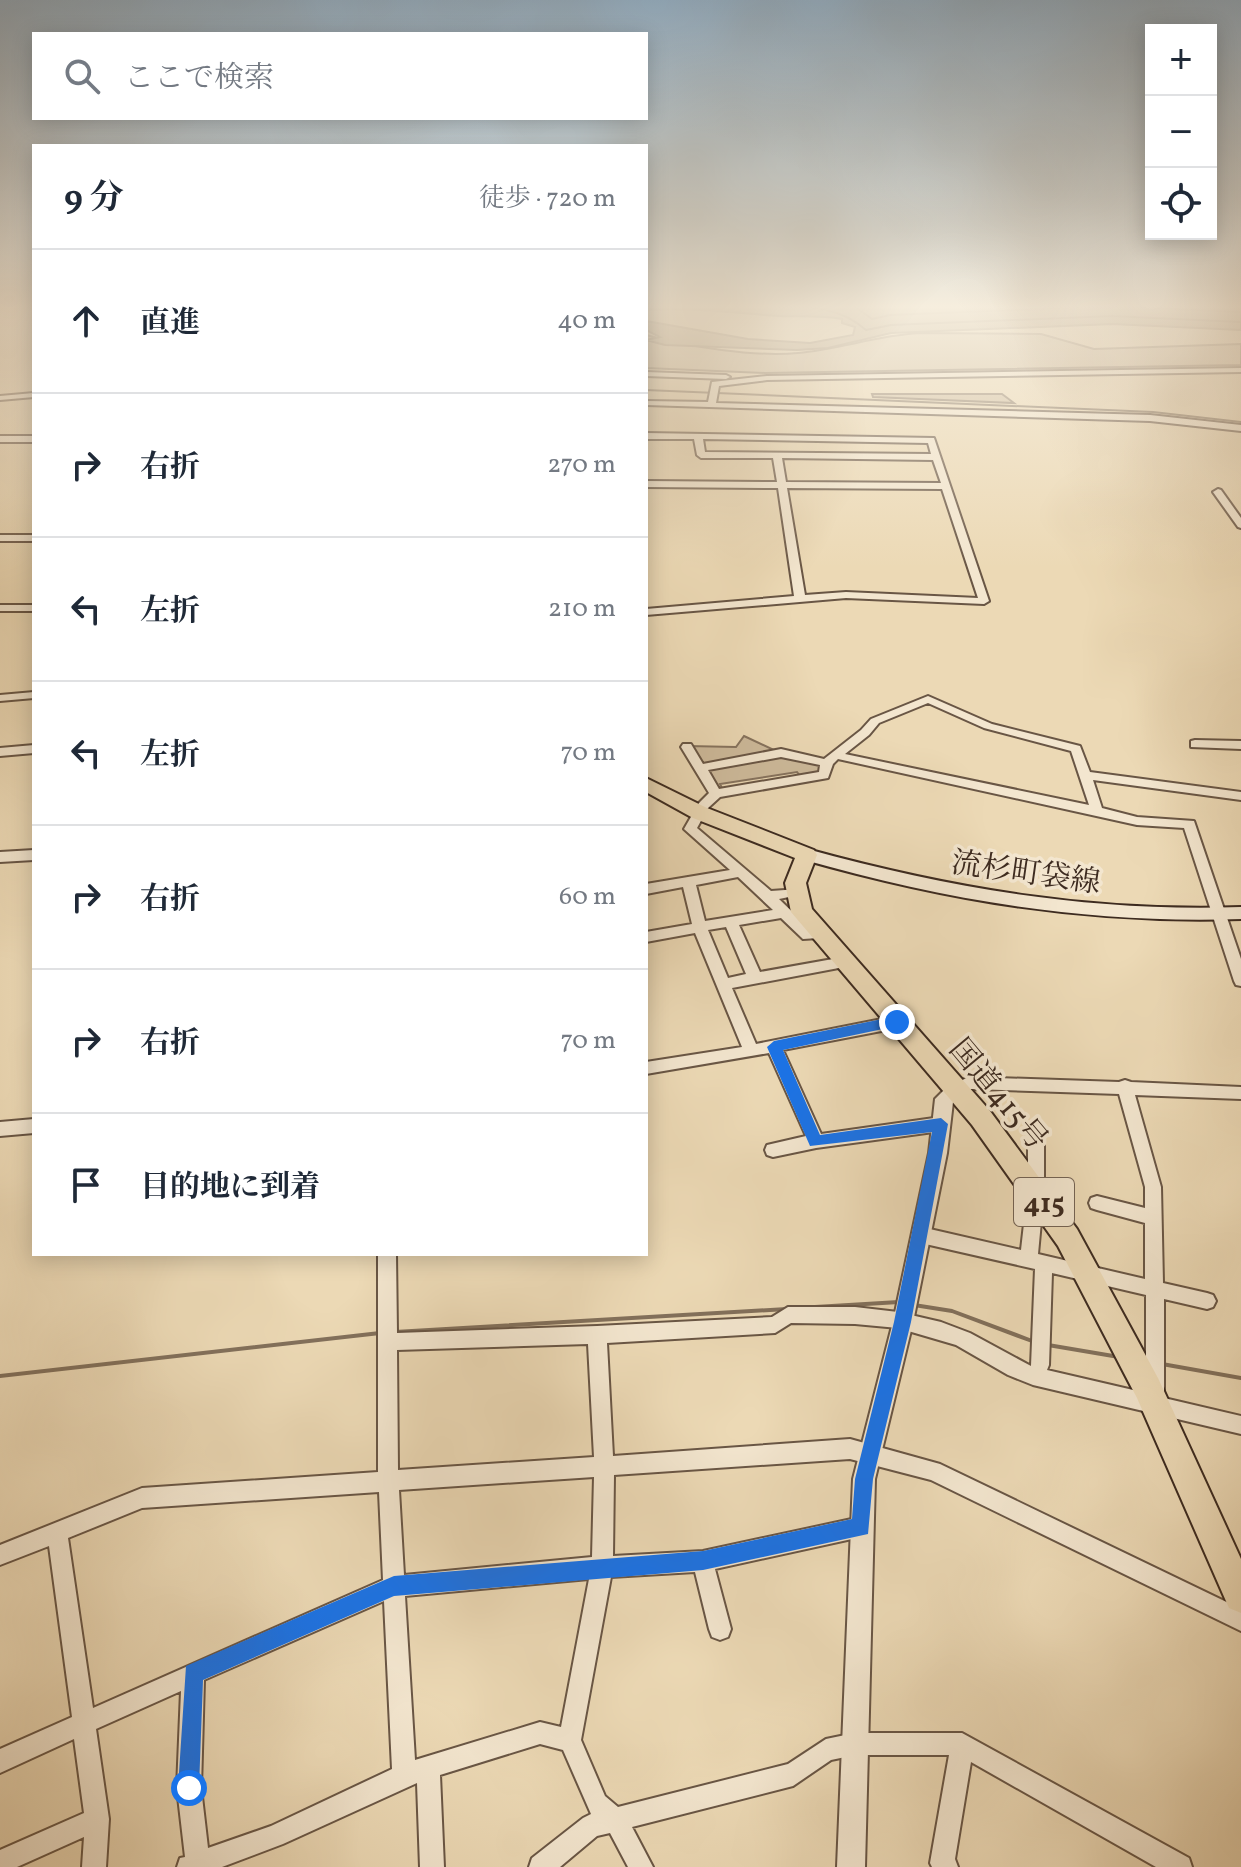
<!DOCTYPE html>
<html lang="ja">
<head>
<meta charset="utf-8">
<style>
  :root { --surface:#fff; --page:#f2f2f3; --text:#1f2937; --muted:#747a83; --line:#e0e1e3 }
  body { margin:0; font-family:Vollkorn,"Noto Serif JP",serif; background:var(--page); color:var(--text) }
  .controls { position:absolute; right:24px; top:24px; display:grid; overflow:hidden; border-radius:0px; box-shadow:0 4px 20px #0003 }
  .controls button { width:72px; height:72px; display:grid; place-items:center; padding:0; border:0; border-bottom:2px solid var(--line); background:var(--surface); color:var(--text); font:40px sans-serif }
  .stop { position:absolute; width:24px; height:24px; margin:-18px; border:6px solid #1a73e8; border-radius:50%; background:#fff }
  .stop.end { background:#1a73e8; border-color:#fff; box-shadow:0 2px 8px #0008 }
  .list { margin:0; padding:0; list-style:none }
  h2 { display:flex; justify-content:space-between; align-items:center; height:104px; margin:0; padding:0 32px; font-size:34px }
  h2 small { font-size:26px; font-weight:400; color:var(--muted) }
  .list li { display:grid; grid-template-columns:52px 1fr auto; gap:24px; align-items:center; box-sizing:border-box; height:144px; padding:0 32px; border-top:2px solid var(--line) }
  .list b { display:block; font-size:30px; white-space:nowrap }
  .list em { font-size:26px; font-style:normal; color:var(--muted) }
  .icon { flex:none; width:44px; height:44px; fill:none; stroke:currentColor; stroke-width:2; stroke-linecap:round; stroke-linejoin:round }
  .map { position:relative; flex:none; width:1241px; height:1867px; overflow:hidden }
  .search { position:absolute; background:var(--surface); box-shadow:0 4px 20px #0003; left:32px; top:32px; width:616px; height:88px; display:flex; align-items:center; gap:20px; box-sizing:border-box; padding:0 28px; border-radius:0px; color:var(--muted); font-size:30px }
  .panel { position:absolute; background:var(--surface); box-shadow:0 4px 20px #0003; left:32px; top:144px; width:616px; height:1112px; border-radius:0px }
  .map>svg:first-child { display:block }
  .green { fill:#cebb9c; stroke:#86735e; stroke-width:2 }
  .water { fill:#b09e82; stroke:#82705b; stroke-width:2 }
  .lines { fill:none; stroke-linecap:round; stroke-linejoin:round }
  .shore { stroke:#766451; stroke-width:2 }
  .stream-far1 { stroke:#82705b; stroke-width:2 }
  .stream { stroke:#82705b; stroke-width:4 }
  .minor-casing { stroke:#695645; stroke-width:4 }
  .tertiary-casing { stroke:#695645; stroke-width:4 }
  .secondary-casing { stroke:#3d2b20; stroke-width:4 }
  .trunk-casing { stroke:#3d2b20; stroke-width:4 }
  .minor { fill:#f3e6cf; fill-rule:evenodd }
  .tertiary { fill:#f3e6cf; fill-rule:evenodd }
  .secondary { fill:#f3e6cf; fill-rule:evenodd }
  .trunk { fill:#ecd9b5; fill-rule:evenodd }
  .route { fill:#1a73e8 }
  .labels { text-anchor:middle; stroke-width:7; stroke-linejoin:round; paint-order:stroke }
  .shield { fill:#f3e6cf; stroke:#746354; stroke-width:2 }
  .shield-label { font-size:28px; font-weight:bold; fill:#3d2b20 }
  .street-label { font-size:30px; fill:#3d2b20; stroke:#f3e6cf }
</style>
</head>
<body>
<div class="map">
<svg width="1241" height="1867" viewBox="0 0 1241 1867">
  <rect width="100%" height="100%" fill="#ecd9b5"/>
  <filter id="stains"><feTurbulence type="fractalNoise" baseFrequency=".0025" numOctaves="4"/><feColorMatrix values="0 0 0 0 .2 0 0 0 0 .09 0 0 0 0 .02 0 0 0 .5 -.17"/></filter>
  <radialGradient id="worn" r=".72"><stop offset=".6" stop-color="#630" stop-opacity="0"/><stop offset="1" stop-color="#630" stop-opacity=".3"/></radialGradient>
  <g class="green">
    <path d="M925 333 1041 334 1094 349 1241 344V365L765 373 646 368V335C691 347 752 357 798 353 841 349 882 334 925 333Z"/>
    <polygon points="872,394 1002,394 1014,403 873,397"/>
    <polygon points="744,736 778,752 823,765 821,774 801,777 797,772 720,784 723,790 715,790 689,746 736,747"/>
  </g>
  <path class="water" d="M646 306H1241V330L1112 324 891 333 828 348 797 350 665 345 646 340 660 337 646 330V321L748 339 810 343 853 335 855 327 842 323V319C821 315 800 317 779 316 734 313 691 307 646 310Z"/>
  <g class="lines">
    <g class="shore">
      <path d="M760 306C799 308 835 302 866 330L891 325 1112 316 1241 322"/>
      <polyline points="854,306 872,319 890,315 1112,306 1241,312"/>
    </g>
    <polyline class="stream-far1" points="646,390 1153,412 1241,422"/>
    <g class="stream">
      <polyline points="914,1305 952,1311 1032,1341"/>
      <polyline points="815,1307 899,1302"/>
      <polyline points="395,1332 787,1309"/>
      <polyline points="1048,1345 1119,1357"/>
      <polyline points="1162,1364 1241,1378"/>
      <polyline points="0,1376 380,1333"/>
    </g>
    <g class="minor-casing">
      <g id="minor">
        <polygon points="1241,368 1241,372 767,380 719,386 716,403 1150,415 1241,425 1241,431 1150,421 646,405 646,401 708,402 712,382 767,376"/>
        <polygon points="646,372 726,375 730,377 726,379 646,376"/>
        <polygon points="34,393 34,397 0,400 0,396"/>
        <path d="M646 433 934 438 989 601 984 604 846 598 646 615V609L794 596 778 488 646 487V481L777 482 773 458H701L697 455 694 439H646ZM703 439 928 443 931 454 705 452ZM782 458 933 460 941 483 786 482ZM787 488 942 489 978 598 846 592 805 595Z"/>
        <rect x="0" y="436" width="34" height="6"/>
        <polygon points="1218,489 1221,490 1241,518 1241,528 1238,527 1213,492"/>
        <rect x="0" y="535" width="34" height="6"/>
        <rect x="0" y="605" width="34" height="6"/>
        <polygon points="34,692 34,698 0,701 0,695"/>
        <path d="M928 696 992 724 1080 746 1090 772 1241 792V800L1093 780 1102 808 1137 817 1194 821 1241 959V986L1236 985 1234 981 1184 828 1137 825 838 759 833 764 828 778 720 797 708 808 697 828 771 891 799 889 801 892 799 895 779 899 811 930 819 928 826 933 819 938 803 939 781 918 739 925 760 972 844 957 851 962 844 967 732 988 756 1044 897 1016 902 1018 904 1022 902 1026 897 1028 783 1050 821 1134 941 1117 947 1119 949 1124 947 1129 941 1131 816 1148 773 1157 767 1155 765 1150 767 1145 806 1136 769 1053 646 1074V1062L742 1047 695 933 646 942V932L692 924 683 887 646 894V884L730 870 684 829 699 803 709 793 681 747 683 744H691L703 764 781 749 824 759 861 730 871 719ZM928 703 984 728 1071 751 1089 805 845 754 869 735 879 723ZM781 757 820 765 819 772 719 789 708 770ZM738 877 773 910 705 921 696 885ZM726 927 746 974 728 978 708 930Z"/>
        <polygon points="1195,740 1241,741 1241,749 1191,747 1191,741"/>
        <polygon points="34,745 34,753 0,756 0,748"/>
        <path d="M969 1077 1119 1082 1125 1080 1131 1082 1241 1087V1099L1135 1095 1161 1187 1163 1283 1207 1293 1213 1295 1216 1301 1213 1307 1207 1309 1164 1299V1398L1241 1416V1434L1033 1385 1008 1375 956 1345 898 1328 855 1324 791 1323 775 1333 607 1343 613 1456 850 1439 940 1464 1241 1609V1631L931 1480 850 1459 614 1475 613 1556 703 1551 861 1517 868 1520 871 1527 868 1534 861 1537 715 1569 731 1629 728 1637 720 1640 712 1637 709 1629 695 1572 611 1577 581 1740 605 1796 618 1807 788 1764 826 1739 855 1733H962L1189 1858 1192 1867H1156L971 1762 955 1859 958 1867H932L930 1863 949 1755H855L831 1760 793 1786 632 1827 653 1867H628L610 1833 597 1836 560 1867H529L532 1858 583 1818 591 1814 563 1750 540 1744 440 1775 444 1867H420L417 1783 283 1844 222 1867H177L180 1858 185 1857 177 1788 181 1691 96 1729 109 1819 106 1867H82L84 1837 17 1867H0V1850L84 1813 74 1739 0 1773V1749L72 1717 49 1546 0 1565V1545L142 1488 378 1472V1254H396L397 1333 597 1326 772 1317 788 1307H855L898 1312 941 1322 970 1333 1031 1366 1035 1269 921 1243 915 1240 912 1235 915 1230 921 1227 1021 1250 1028 1189V1134L1030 1129 1036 1127 1042 1129 1044 1134V1189L1038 1254 1145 1279V1223L1097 1210 1091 1208 1089 1203 1091 1198 1097 1196 1145 1208V1187L1119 1094 971 1089 955 1096 949 1094 947 1090 949 1086ZM1052 1273 1146 1295V1393L1047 1370 1049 1365ZM588 1344 594 1457 398 1470 397 1350ZM594 1477 592 1557 404 1575 399 1490ZM379 1492 383 1580 93 1708 68 1538 142 1508ZM589 1579 561 1727 540 1722 415 1760 405 1596ZM384 1601 392 1769 271 1826 208 1848 201 1788 204 1680Z"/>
        <polygon points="34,1119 34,1133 0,1136 0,1122"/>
      </g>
    </g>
    <g class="tertiary-casing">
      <g id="tertiary">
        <polygon points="34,850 34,860 0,862 0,852"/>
        <polygon points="955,1083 961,1085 964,1090 953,1102 947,1153 913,1322 875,1479 865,1867 837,1867 853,1479 893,1322 929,1153 935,1099 949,1085"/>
      </g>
    </g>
    <g class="secondary-casing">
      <path id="secondary" d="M807 849C953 889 1089 912 1241 907V919C1087 924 949 901 801 859L799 855Z"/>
    </g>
    <g class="trunk-casing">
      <polygon id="trunk" points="646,778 707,808 814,850 817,855 806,883 812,909 990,1111 1077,1229 1158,1378 1241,1559 1241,1613 1229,1608 1137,1398 1058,1246 972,1125 791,912 785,883 795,858 693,818 646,792"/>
    </g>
    <use href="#minor" class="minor"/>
    <use href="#tertiary" class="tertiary"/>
    <use href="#secondary" class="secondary"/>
    <use href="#trunk" class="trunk"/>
  </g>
  <linearGradient id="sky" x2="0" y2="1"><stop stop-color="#91abbf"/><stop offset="0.54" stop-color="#f6eede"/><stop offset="1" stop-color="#f6eede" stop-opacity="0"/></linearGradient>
  <rect width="1241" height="568" fill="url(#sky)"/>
  <polygon class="route" points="897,1016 902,1018 902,1025 783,1050 820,1135 941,1118 948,1124 911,1322 873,1479 868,1534 703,1570 394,1596 203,1680 199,1788 196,1795 189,1799 181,1795 178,1788 186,1666 394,1576 703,1551 852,1519 855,1479 894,1322 932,1132 810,1146 767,1047 774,1041"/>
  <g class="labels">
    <rect class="shield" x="1014" y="1178" width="60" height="48" rx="6"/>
    <g class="shield-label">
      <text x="1044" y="1212">415</text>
    </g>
    <g class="street-label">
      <text transform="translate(1026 872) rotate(8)" y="10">流杉町袋線</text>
      <text transform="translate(999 1094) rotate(50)" y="10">国道415号</text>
    </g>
  </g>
  <rect width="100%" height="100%" filter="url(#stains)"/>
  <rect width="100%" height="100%" fill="url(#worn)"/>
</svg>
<div class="controls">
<button>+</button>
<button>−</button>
<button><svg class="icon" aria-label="locate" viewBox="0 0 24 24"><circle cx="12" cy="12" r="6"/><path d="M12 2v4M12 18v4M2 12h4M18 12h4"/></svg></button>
</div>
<div class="stop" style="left:189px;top:1788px"></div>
<div class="stop end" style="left:897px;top:1022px"></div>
<div class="search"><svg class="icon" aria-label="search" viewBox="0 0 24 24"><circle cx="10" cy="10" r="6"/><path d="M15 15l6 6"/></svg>ここで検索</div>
<section class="panel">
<h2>9 分<small>徒歩 · 720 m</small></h2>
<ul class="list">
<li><svg class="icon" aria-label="ahead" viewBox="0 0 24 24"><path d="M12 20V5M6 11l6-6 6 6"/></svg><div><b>直進</b></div><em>40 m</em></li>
<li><svg class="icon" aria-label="right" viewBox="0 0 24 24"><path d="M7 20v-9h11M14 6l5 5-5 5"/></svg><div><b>右折</b></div><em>270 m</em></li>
<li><svg class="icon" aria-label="left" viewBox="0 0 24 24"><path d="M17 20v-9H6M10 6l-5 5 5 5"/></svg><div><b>左折</b></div><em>210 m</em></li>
<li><svg class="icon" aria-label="left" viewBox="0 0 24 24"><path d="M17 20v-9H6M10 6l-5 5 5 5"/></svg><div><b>左折</b></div><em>70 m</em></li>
<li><svg class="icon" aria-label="right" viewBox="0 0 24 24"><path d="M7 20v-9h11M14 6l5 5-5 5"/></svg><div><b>右折</b></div><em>60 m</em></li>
<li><svg class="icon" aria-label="right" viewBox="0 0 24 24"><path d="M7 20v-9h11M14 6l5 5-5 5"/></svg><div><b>右折</b></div><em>70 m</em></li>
<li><svg class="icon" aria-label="arrive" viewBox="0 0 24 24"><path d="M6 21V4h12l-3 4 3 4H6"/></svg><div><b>目的地に到着</b></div></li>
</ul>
</section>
</div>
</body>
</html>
